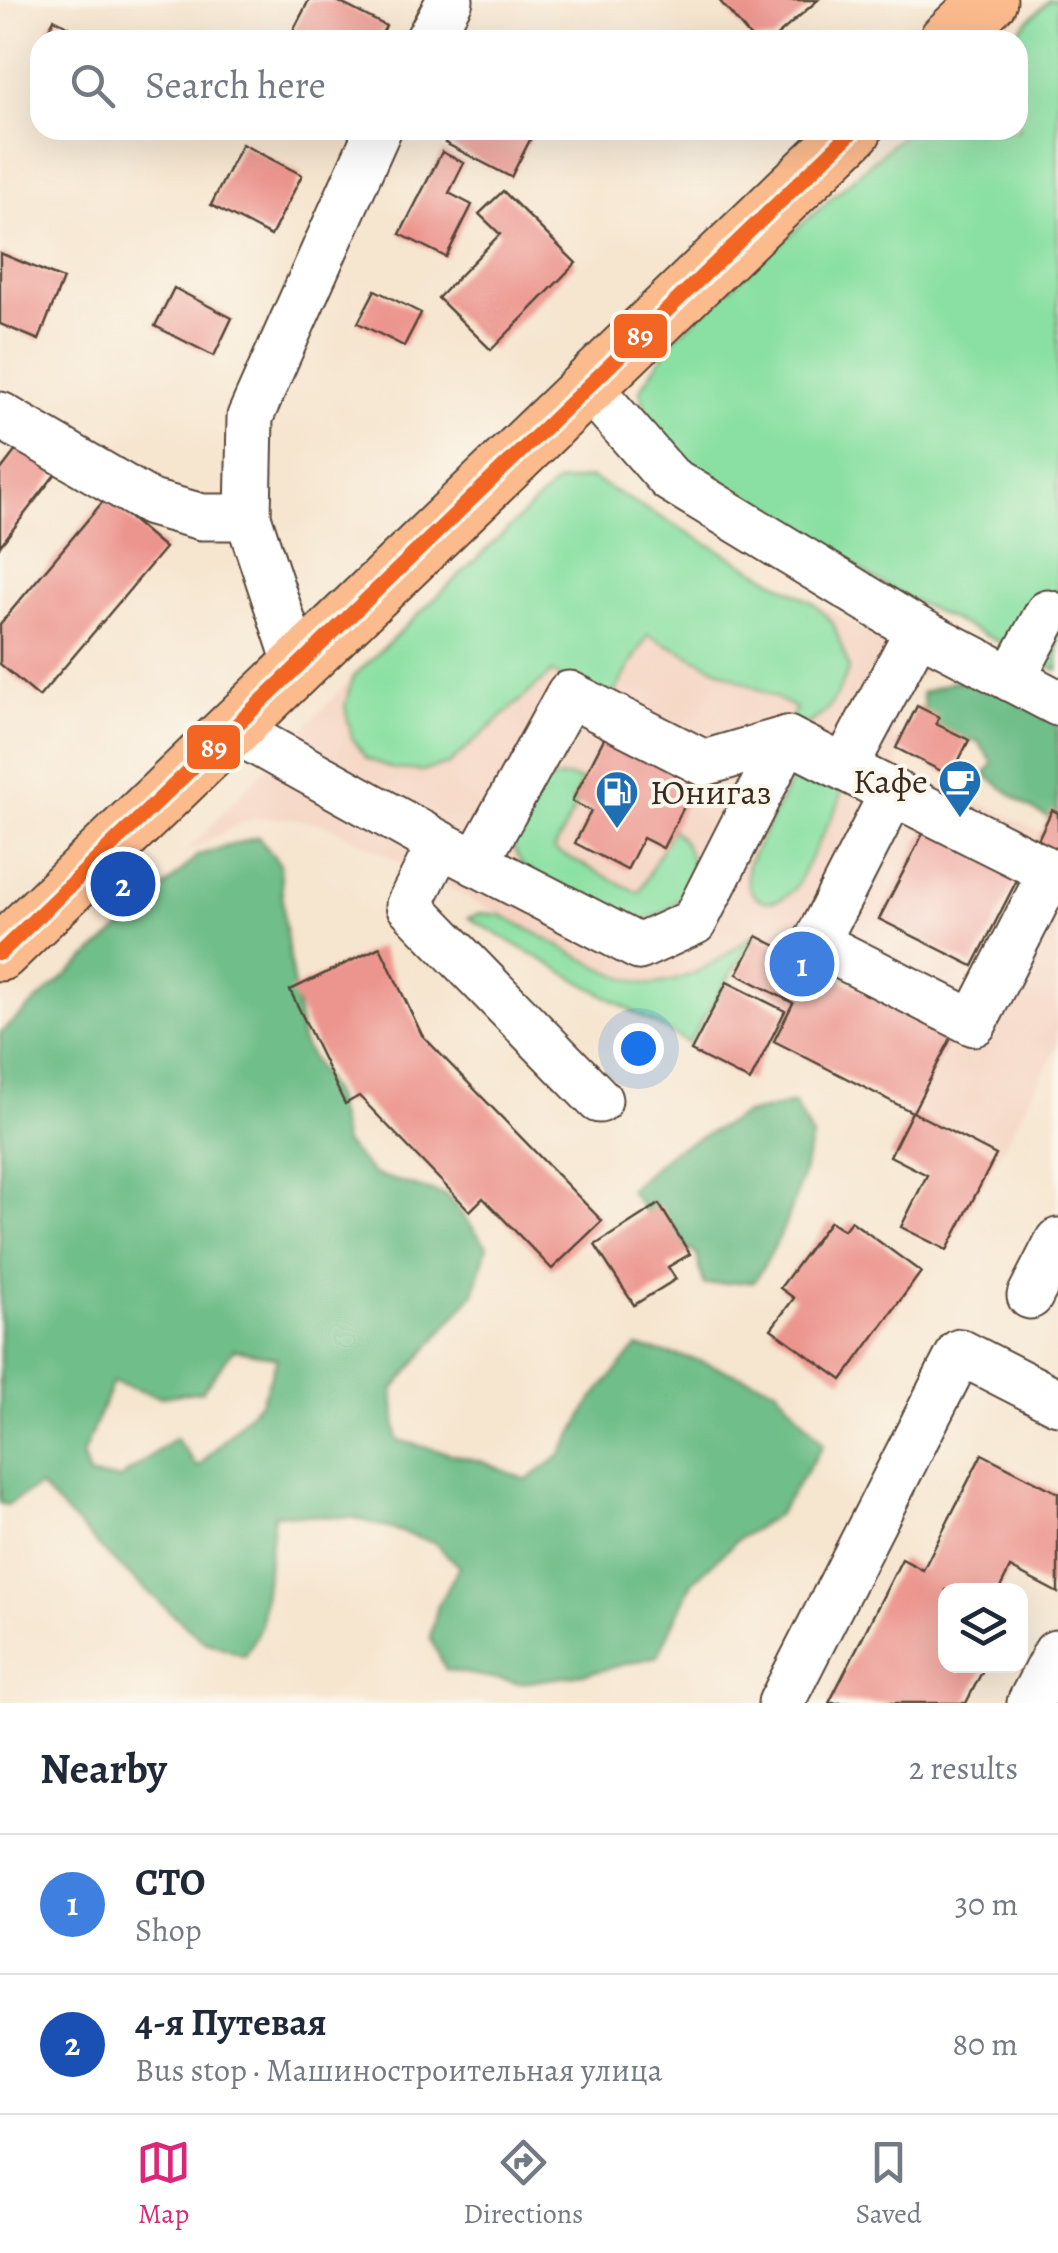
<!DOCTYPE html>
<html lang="en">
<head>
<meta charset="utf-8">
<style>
  :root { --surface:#fff; --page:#f2f2f3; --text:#1f2937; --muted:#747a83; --line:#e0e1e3; --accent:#db2777 }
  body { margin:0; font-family:Alegreya,serif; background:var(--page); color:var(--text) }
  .controls { position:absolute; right:30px; bottom:30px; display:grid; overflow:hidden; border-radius:20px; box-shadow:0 10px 40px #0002 }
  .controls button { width:90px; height:90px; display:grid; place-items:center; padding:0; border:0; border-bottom:2px solid var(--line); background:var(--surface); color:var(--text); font:50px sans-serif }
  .you { position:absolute; left:638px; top:1048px; width:35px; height:35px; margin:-25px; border:8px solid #fff; border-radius:50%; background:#1a73e8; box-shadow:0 0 0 15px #1a73e833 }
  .badge { display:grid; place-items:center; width:65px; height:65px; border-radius:50%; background:var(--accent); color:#fff; font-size:32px; font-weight:700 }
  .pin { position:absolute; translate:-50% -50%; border:5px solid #fff; box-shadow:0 2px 10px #0006 }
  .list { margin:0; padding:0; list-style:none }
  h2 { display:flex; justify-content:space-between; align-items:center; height:130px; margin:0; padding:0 40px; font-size:42px }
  h2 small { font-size:32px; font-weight:400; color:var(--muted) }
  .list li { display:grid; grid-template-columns:65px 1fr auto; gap:30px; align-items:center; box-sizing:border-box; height:140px; padding:0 40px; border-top:2px solid var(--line) }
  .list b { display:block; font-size:38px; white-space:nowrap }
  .list p { margin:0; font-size:32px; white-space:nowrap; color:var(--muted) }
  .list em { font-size:32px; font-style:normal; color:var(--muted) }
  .icon { flex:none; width:55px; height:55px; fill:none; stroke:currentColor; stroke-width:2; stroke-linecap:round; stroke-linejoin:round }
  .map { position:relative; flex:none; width:1058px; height:1703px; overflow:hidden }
  .search { position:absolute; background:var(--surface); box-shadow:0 10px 40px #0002; left:30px; right:30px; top:30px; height:110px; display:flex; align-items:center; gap:25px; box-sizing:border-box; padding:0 35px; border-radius:30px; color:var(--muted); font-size:38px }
  .sheet { height:410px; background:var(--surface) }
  nav { display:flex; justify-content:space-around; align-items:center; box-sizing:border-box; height:140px; border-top:2px solid var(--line); background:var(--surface); font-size:28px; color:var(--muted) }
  nav a { display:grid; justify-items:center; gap:5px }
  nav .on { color:var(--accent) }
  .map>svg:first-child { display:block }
  .built { fill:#f5d3c1 }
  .green { fill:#8ae0a3; stroke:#628560; stroke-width:2.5 }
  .forest { fill:#6fbe89; stroke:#557454; stroke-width:2.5; fill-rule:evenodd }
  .building { fill:#ec958e }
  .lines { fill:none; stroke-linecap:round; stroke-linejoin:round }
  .minor-casing { stroke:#574639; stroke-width:49 }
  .major-casing { stroke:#574639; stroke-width:59 }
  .minor { stroke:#fff; stroke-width:45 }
  .major { stroke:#fbbb8d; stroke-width:55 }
  .bus-1-casing { stroke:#fbf7ec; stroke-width:22 }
  .bus-1 { stroke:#f26522; stroke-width:15 }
  .labels { text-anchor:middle; stroke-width:8; stroke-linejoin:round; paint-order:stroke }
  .poi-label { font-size:35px; fill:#3b2a1e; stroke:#fbf7ec; text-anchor:end }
  .line-badge { stroke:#fbf7ec; stroke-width:4 }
  .badge-label { font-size:28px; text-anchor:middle; font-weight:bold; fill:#fff }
</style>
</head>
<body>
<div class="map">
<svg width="1058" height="1703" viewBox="0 0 1058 1703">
  <rect width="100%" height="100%" fill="#fbf7ec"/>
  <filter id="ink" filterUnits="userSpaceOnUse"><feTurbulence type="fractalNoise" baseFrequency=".01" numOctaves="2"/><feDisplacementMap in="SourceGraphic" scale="20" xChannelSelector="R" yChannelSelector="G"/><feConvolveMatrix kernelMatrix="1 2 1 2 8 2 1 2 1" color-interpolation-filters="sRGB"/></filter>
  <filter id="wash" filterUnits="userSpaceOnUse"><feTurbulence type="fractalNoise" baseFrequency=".0048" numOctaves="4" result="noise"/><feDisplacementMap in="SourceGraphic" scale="40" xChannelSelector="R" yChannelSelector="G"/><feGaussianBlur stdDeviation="2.25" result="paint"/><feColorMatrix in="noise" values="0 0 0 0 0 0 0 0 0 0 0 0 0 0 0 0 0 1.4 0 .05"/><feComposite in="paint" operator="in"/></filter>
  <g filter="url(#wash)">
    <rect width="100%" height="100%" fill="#f6e5cf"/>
    <polygon class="built" points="591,478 932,667 905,686 892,724 900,771 919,786 949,786 1058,841 1058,1045 999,1155 917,1111 955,1035 757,933 718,961 681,978 652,985 626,979 327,825 291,818 253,818 187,851 352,678 556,483"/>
    <g class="green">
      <polygon points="1049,0 1058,0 1058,670 905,597 655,446 640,390 675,337 908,130 1018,130 1018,40 1008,40"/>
      <path d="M591 478 813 603 833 623 849 668C834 707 824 721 784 733L796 708 648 635 607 706 552 672 449 764 422 771 393 769 366 758 352 738 345 707 352 678 556 483Z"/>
      <path d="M801 768 842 789 839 803 795 888C771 915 741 899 748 864L792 779Z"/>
      <path d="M570 777 582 781 572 801 577 804 554 850 639 893 672 829C715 866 682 919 632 921L524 867C507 841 509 835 522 809 535 783 540 778 570 777Z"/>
      <path d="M480 913 501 915C534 930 625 988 655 984 694 980 727 955 757 932L688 1043 469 918Z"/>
    </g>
    <g class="forest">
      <polygon points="954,681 997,689 1058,719 1058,823 1027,806 985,775 993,763 978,741 952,741 926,719 922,693"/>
      <path d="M258 837 280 864 284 921 302 1041 334 1097 344 1143 373 1174 446 1195 487 1246 474 1293 393 1390 397 1440 483 1462 527 1480 561 1455 592 1400 637 1347 694 1359 776 1388 824 1444 778 1514 737 1540 692 1582 658 1656 590 1673 521 1683 446 1670 430 1637 438 1605 459 1567 434 1542 355 1518 274 1514 261 1625 245 1656 202 1640 116 1563 39 1486 7 1505 0 1503V1033L142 910 198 855ZM234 1349 277 1358 262 1400 198 1467 175 1438 120 1479 89 1476 82 1455 113 1382 160 1397 202 1391Z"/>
      <path d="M794 1103 812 1137C799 1193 786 1233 754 1281L704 1285 697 1255 657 1227 629 1190 671 1152 746 1114Z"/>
    </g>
    <g id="blocks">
      <g class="building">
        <polygon points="309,0 335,0 386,26 378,40 302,40 291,35"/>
        <polygon points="719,0 818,0 772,40 753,40"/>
        <polygon points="54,19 94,40 43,40"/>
        <polygon points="451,130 535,130 511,177 445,143"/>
        <polygon points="242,144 302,175 271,236 211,205"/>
        <polygon points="442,152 464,163 449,193 472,205 446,257 400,234"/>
        <polygon points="503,191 576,263 491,350 438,298 500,234 479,214"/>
        <polygon points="0,253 63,279 39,340 0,324"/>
        <polygon points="174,288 232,318 214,356 155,326"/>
        <polygon points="375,290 421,313 404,346 358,323"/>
        <polygon points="23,441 60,468 0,546 0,471"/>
        <polygon points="106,498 165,548 39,697 0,664 0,624"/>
        <polygon points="917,706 939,717 936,724 969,740 951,776 896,748"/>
        <polygon points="612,723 703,769 663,848 643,838 627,870 575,843 591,811 572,801"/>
        <polygon points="1052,810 1058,813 1058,864 1032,852"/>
        <polygon points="929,822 1022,870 973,966 879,919"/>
        <polygon points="757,936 952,1036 913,1112 996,1155 947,1250 901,1227 927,1175 890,1156 912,1112 774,1041 793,1003 737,974"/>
        <polygon points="380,947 422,1035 602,1221 552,1269 483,1198 470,1211 359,1096 345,1104 290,990"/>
        <polygon points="727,982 785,1011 750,1081 691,1051"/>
        <polygon points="659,1204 690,1254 668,1267 676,1279 634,1305 595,1245"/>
        <polygon points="830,1221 844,1230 851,1221 921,1272 842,1380 771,1329 794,1298 780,1288"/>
        <polygon points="982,1454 1058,1493 1058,1593 1010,1568 999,1590 946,1590 946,1666 985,1666 966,1703 829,1703 902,1559 923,1570"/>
      </g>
    </g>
  </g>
  <g filter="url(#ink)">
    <use href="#blocks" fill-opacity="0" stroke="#574639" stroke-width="2.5"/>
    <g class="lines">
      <g class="minor-casing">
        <g id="minor">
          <polyline points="428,40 450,0"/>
          <polyline points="588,386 670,479 918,630 1058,703"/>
          <polyline points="0,415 151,503 202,517 248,517"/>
          <polyline points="297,665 248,517 250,417 378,130"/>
          <polyline points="1012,679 1048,613"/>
          <polyline points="231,728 440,844 639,947 694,922 787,739"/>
          <polyline points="845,767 918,630"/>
          <polyline points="440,844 409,905 599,1100"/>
          <path d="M476 863 569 694 704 763 787 739C876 783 963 828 1051 872L974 1023 816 943 893 792"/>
          <polyline points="1030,1296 1058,1241"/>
          <polyline points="781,1703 960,1352 1058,1402"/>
          <polyline points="1030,1703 1056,1653 1058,1654"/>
        </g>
      </g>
      <g class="major-casing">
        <g id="major">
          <polyline points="947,40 989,0"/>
          <polyline points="0,953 854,130"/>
        </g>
      </g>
      <use href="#minor" class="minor"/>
      <use href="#major" class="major"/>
      <g class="bus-1-casing">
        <polyline id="bus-1" points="0,953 854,130"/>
      </g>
      <use href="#bus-1" class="bus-1"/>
    </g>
  </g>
  <defs>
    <g id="cafe-pin" transform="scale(2.25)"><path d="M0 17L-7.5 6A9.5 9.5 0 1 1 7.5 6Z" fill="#1f6fb2" stroke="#fbf7ec"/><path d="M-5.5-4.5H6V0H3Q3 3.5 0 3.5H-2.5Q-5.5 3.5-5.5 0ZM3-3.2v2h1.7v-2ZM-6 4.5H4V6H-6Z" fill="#fff"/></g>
    <g id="fuel-pin" transform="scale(2.25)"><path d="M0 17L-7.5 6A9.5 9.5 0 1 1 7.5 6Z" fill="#1f6fb2" stroke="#fbf7ec"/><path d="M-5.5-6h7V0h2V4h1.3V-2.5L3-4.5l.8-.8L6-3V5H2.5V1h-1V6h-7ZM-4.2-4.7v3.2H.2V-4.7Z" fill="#fff"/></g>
  </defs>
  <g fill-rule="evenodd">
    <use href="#cafe-pin" x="960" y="781"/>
    <use href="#fuel-pin" x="617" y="792"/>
  </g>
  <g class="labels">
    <g class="poi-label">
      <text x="928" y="793">Кафе</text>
      <text x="650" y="804" text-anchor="start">Юнигаз</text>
    </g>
  </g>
  <g class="line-badge">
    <rect x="612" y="312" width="57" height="48" rx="10" fill="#f26522"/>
    <rect x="185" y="723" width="57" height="48" rx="10" fill="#f26522"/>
  </g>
  <g class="badge-label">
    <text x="640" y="345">89</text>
    <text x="214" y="757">89</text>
  </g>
</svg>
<div class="controls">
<button><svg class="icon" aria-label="layers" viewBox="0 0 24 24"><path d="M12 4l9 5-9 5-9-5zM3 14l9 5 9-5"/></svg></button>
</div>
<div class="you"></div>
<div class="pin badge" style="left:802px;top:964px;background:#3f7fe0">1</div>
<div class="pin badge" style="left:123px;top:884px;background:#1a4fb4">2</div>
<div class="search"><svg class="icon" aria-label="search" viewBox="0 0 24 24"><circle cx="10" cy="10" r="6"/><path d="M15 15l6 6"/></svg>Search here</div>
</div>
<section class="sheet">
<h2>Nearby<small>2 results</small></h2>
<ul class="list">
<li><span class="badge" style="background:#3f7fe0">1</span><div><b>СТО</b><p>Shop</p></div><em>30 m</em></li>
<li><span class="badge" style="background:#1a4fb4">2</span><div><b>4-я Путевая</b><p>Bus stop · Машиностроительная улица</p></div><em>80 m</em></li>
</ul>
</section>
<nav>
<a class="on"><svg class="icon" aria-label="map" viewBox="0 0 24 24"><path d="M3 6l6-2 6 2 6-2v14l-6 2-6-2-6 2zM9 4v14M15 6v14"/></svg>Map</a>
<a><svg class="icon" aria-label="directions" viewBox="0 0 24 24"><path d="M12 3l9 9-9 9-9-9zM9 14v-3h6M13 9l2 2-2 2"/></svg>Directions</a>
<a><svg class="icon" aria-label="saved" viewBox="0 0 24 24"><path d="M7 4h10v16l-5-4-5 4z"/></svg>Saved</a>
</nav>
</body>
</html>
